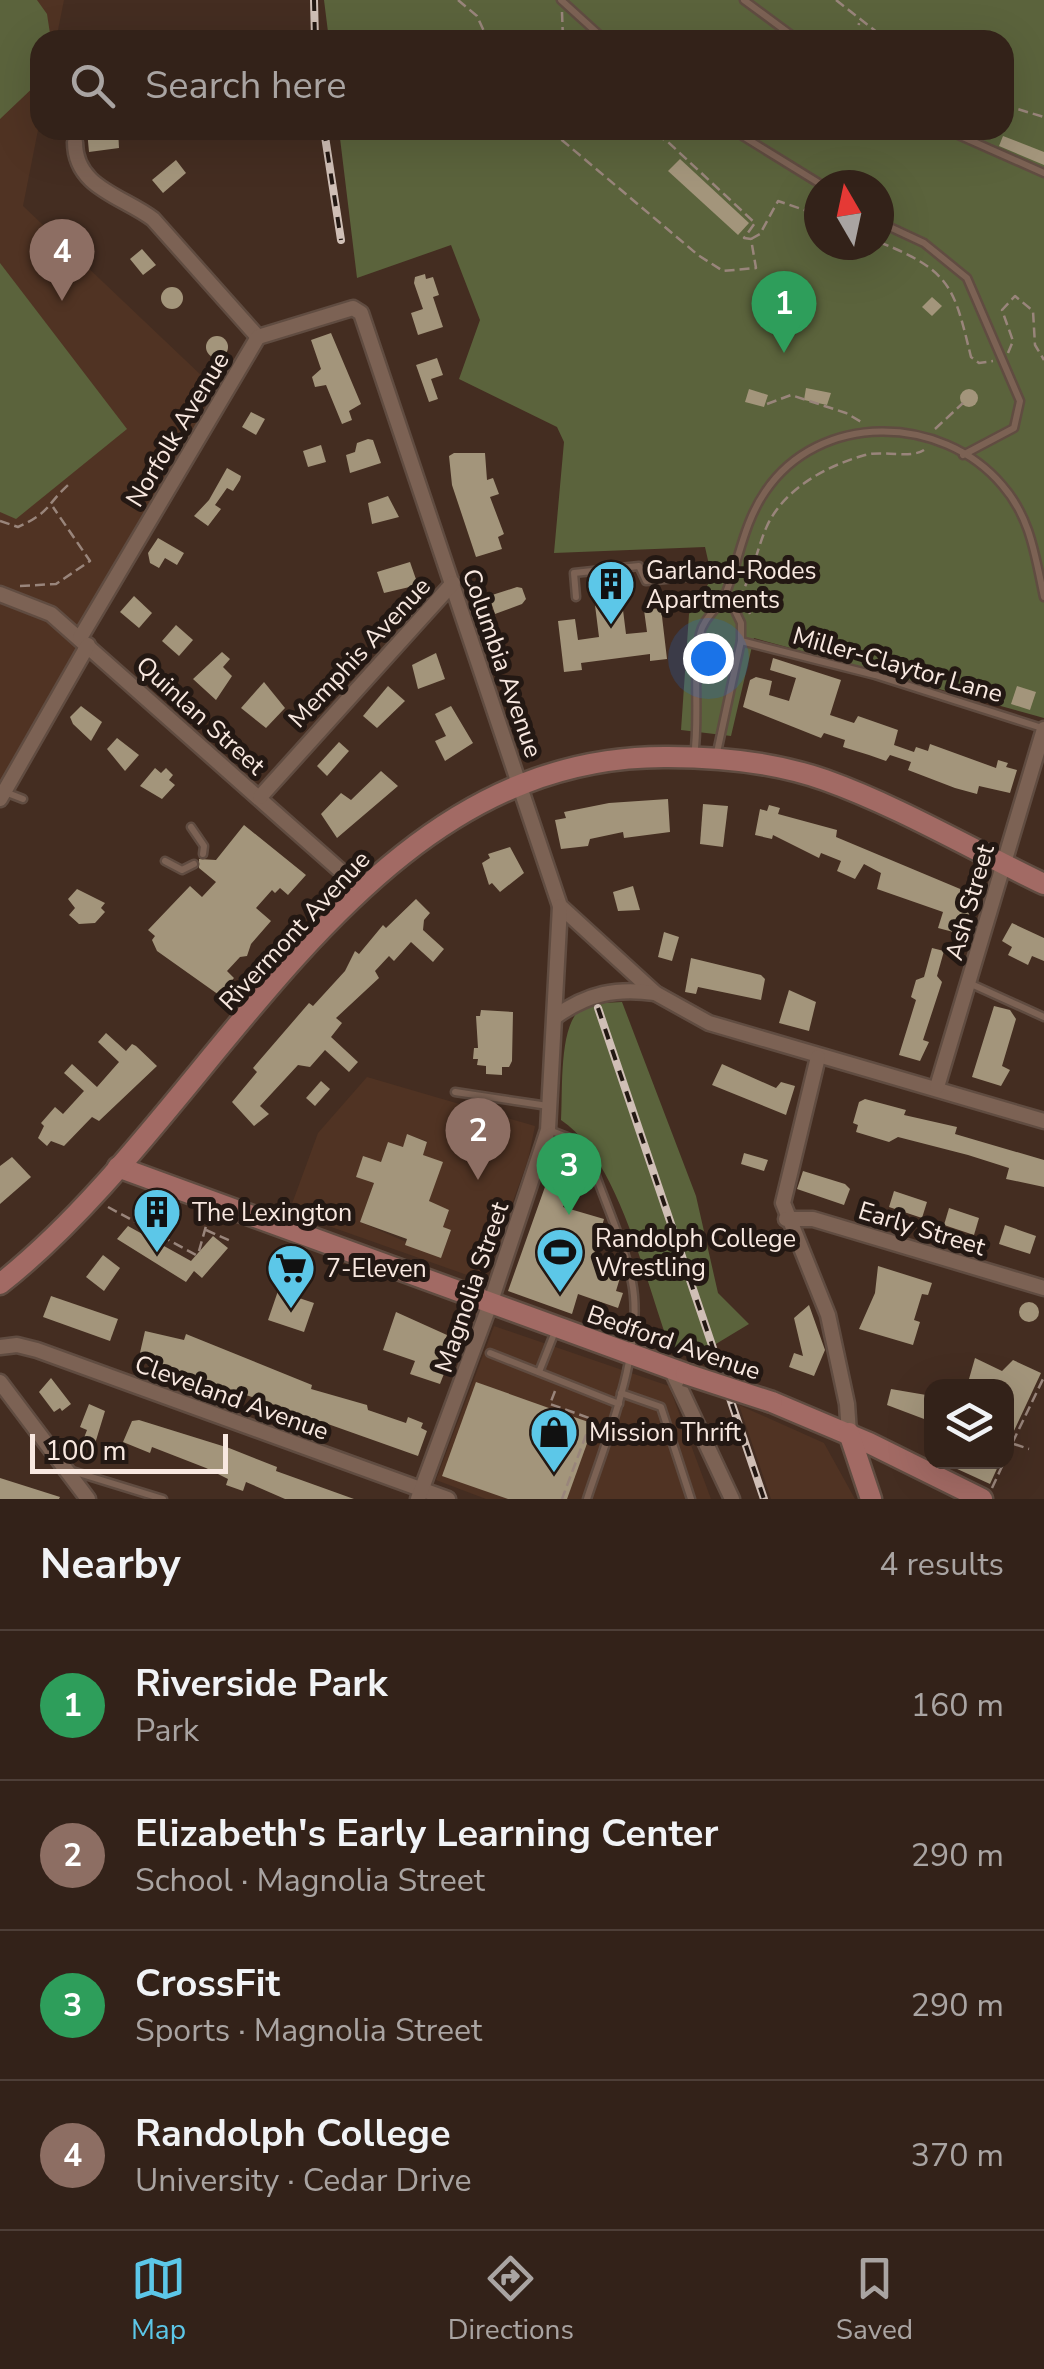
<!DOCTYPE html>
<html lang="en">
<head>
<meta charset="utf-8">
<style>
  :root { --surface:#332219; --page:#3e2f26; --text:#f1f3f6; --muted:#a9a4a2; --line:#4e3f38; --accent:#5cc7e8 }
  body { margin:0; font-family:"Nunito Sans",sans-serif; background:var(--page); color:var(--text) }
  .controls { position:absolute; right:30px; bottom:30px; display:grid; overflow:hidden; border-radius:20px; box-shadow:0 10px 40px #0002 }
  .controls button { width:90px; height:90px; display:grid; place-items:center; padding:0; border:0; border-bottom:2px solid var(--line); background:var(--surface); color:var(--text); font:50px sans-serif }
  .compass { position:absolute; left:804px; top:170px; width:90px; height:90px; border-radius:50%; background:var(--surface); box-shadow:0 10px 40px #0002; rotate:351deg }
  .scale { position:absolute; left:30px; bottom:25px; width:198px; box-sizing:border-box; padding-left:10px; border:5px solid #f8e8e0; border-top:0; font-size:28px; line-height:35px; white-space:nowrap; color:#f8e8e0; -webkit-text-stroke:8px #231813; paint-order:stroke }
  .you { position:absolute; left:708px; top:658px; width:35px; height:35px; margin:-25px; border:8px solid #fff; border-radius:50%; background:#1a73e8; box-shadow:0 0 0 15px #1a73e833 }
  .badge { display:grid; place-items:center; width:65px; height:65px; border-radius:50%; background:var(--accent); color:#fff; font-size:32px; font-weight:700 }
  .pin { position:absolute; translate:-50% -82px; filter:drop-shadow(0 2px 5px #0008) }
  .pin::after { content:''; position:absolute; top:52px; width:35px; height:30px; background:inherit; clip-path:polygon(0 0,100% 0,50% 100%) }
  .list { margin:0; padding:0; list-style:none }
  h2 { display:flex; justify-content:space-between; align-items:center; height:130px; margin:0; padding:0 40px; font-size:42px }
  h2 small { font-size:32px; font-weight:400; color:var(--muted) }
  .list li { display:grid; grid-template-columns:65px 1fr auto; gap:30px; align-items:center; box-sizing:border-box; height:150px; padding:0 40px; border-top:2px solid var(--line) }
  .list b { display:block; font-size:38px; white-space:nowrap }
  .list p { margin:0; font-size:32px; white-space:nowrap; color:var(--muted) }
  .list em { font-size:32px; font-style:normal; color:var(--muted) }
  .icon { flex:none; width:55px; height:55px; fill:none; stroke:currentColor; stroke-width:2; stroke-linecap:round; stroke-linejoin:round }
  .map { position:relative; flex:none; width:1044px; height:1499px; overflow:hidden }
  .search { position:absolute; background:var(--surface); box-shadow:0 10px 40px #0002; left:30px; right:30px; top:30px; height:110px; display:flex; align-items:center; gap:25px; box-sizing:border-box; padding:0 35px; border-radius:30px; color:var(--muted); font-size:38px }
  .sheet { height:730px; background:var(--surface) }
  nav { display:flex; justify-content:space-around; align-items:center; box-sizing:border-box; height:140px; border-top:2px solid var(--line); background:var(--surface); font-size:28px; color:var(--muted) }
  nav a { display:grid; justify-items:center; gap:5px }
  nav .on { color:var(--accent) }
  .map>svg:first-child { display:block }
  .built { fill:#503323; fill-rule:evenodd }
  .green { fill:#5b633c; fill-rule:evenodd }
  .building { fill:#a3957b }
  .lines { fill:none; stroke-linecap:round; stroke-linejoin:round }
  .lane-casing { stroke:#604c41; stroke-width:11 }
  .street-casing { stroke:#604c41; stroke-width:19 }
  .secondary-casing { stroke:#604c41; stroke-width:25 }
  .path { stroke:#99857b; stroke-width:2.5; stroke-dasharray:10 5; stroke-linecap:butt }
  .lane { stroke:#7c6254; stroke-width:6 }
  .street { stroke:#7c6254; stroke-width:14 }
  .secondary { stroke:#a26a64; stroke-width:20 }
  .rail-casing { stroke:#d0bfb6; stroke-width:8 }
  .rail { stroke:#231813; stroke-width:4; stroke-dasharray:11; stroke-linecap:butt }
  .secondary-bridge-casing { stroke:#604c41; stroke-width:25; stroke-linecap:butt }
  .secondary-bridge { stroke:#a26a64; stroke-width:20 }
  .labels { text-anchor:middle; stroke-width:10; stroke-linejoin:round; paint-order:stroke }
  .street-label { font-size:25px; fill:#f8e8e0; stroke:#231813 }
  .poi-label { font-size:25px; fill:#f8e8e0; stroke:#231813; text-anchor:start }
</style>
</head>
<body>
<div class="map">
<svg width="1044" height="1499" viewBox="0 0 1044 1499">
  <rect width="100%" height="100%" fill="#442d21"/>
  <g class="built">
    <polygon points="0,0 64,0 56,40 40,40 40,120 23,206 223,396 0,785"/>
    <path d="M367 1077 535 1126 528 1160 484 1281 289 1212 318 1133ZM408 1135 427 1141 423 1155 442 1163 429 1201 449 1211 443 1227 451 1231 441 1257 360 1222 374 1183 356 1177 381 1162 388 1142 403 1147Z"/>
    <polygon points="494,1326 669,1386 711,1499 486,1499 436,1480"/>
    <polygon points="739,1405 824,1443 855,1499 771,1499"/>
  </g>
  <g class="green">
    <polygon points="0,0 37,0 47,14 51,40 40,40 40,81 0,119"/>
    <path d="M324 0H1044V718L754 638 731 736 681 730 689 614 712 578 705 547 554 553 564 442 557 427 459 379 480 320 451 245 357 278 339 130H1004V40H329ZM819 185H879V245H819Z"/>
    <polygon points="0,263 127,429 16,519 0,512"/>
    <path d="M622 1002 696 1196 718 1293 749 1324 696 1356 669 1345C646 1282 617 1157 561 1120 563 1093 558 1021 583 1008 594 1002 610 1003 622 1002Z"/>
  </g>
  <g class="building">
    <polygon points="87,130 118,130 119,148 89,152"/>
    <polygon points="1003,136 1044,152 1044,165 999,146"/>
    <polygon points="680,159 749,223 738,235 668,171"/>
    <polygon points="176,160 186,173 163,193 152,180"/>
    <polygon points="142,249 156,265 143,275 130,259"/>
    <polygon points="425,274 426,279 433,277 439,295 433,297 443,327 418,335 411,313 423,309 414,283 415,277"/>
    <circle cx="172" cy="298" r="11"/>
    <polygon points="932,297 942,306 932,316 922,307"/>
    <polygon points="331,333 361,404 349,411 352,420 342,424 326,385 315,387 312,377 321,369 311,340"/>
    <circle cx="217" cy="347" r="11"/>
    <polygon points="437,358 443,375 431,379 438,399 429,402 416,365"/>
    <polygon points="806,388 831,393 827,405 804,400"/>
    <polygon points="749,389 768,395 764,407 745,402"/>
    <circle cx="969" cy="398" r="9"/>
    <polygon points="251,412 265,419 256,435 242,427"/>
    <polygon points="368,439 373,440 381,463 350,473 346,455 355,452 357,443"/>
    <polygon points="321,445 326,462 308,467 303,451"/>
    <polygon points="454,453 485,453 487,480 493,478 499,494 490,497 504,534 498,537 502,549 476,557 452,485 449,456"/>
    <polygon points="227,468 241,476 240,480 233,491 227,488 215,505 221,509 208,526 194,516 209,500"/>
    <polygon points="388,496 399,517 372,524 368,503"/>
    <polygon points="158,538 184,553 177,565 165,558 159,568 150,563 148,553"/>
    <polygon points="410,562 418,585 384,593 377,572"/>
    <polygon points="620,586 626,634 647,632 644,610 661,608 667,659 650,661 650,654 581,663 582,670 564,672 558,621 575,619 578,640 599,637 593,589"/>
    <polygon points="517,587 522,588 526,599 522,604 495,614 489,596"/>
    <polygon points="134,596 152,613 139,628 120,612"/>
    <polygon points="176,625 193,640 179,656 162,641"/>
    <polygon points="222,652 230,659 223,667 232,676 216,700 193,679"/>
    <polygon points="436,653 445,679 418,689 412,665"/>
    <polygon points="773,658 841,680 830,715 854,723 858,716 898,730 894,745 914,752 916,747 928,751 930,744 996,768 998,760 1008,763 1006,767 1017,770 1010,793 979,786 977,794 955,788 908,770 911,762 890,755 886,761 869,755 843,747 845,740 824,733 821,738 743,707 750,680 756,677 772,681 769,695 789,701 796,678 770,670"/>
    <polygon points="264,682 285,708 266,728 241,708"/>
    <polygon points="388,686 405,701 377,728 363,716"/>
    <polygon points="1017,686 1036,692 1030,710 1011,704"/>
    <polygon points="81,706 102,722 91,741 73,724 70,717"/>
    <polygon points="451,706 473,743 445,761 435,741 446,736 435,714"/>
    <polygon points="117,738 139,755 125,771 107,749"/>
    <polygon points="339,742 349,751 327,776 317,766"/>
    <polygon points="155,768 161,773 166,768 173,775 169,780 175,785 162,799 140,786"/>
    <polygon points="381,771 398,786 337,838 321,814 341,793 351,800"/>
    <polygon points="668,799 670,832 624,838 623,832 590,839 588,846 561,849 555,820 566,818 564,812 609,803"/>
    <polygon points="703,804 728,806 723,847 700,844"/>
    <polygon points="769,805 780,808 778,814 837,830 836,837 965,891 971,896 968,909 971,910 961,934 938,928 943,912 877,889 881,873 864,864 855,879 837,871 841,861 821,853 819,858 773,835 772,839 755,835 760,809 767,811"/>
    <polygon points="244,825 306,875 288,895 280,888 275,893 272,890 256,908 271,921 251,944 247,956 240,957 227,971 234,978 219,995 157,951 152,940 155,936 148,930 190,886 202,897 216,882 199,868 199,859 216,860"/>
    <polygon points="510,847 524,873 500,892 492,883 489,885 482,863 490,858 488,854"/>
    <polygon points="633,886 640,910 618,911 613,892"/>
    <polygon points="77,889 105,903 101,908 105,912 95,923 79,924 69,915 75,908 68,899"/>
    <polygon points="416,899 430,913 424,920 423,930 444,949 433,962 411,942 394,961 389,956 375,971 379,978 336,1018 342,1023 331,1037 358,1062 349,1072 325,1050 310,1067 298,1065 260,1106 269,1114 254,1126 232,1102 257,1072 253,1068 309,1003 313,1006 345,971 355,951 359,954 383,925 386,928"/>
    <polygon points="1012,923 1044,938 1044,961 1032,956 1028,965 1008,955 1012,947 1002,941"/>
    <polygon points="664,932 679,937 672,961 658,957"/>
    <polygon points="932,948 944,951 937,976 942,982 923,1040 929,1042 920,1061 899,1055 916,1000 911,997 916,980 924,977"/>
    <polygon points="691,958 761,975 765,979 761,1000 698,987 696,994 685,992"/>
    <polygon points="789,990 816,1002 809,1031 779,1023"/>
    <polygon points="994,1006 1010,1010 1016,1019 1002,1066 1010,1070 1001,1086 972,1077"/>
    <polygon points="481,1010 513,1012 512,1061 509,1067 502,1067 502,1075 486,1074 486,1066 477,1065 478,1059 473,1059 474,1048 478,1048 476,1016 480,1016"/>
    <polygon points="106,1033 126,1051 132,1044 136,1046 157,1066 99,1121 92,1117 64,1146 51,1141 47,1146 38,1138 44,1126 41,1123 55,1107 63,1114 84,1091 64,1073 72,1064 97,1087 119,1062 98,1042"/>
    <polygon points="722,1064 776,1088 781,1082 795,1086 786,1115 712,1085"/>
    <polygon points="321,1081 330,1089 315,1106 306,1098"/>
    <polygon points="865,1099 906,1110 904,1115 957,1127 955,1134 1044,1160 1044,1187 1006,1179 1009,1168 968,1155 898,1137 889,1142 856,1132 858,1125 853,1123 859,1102"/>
    <polygon points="407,1134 427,1142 423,1155 443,1162 429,1201 449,1210 443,1227 451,1230 441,1258 405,1245 407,1239 360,1222 374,1183 356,1177 363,1156 381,1162 388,1142 403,1147"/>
    <polygon points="557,1153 583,1162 563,1207 604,1219 592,1261 622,1271 616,1291 623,1293 618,1308 578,1294 572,1314 508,1291"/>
    <polygon points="744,1153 768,1160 764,1171 741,1164"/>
    <polygon points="12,1157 31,1177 0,1204 0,1166"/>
    <polygon points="803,1171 845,1184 850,1189 844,1205 797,1189"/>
    <polygon points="894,1191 927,1202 922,1218 889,1207"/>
    <polygon points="949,1208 979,1218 974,1235 944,1225"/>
    <polygon points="1005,1225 1036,1236 1030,1254 999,1244"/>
    <polygon points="128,1226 191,1261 213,1236 228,1248 202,1278 194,1271 186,1282 117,1239"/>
    <polygon points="103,1255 120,1268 104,1291 86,1277"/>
    <polygon points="878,1266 932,1283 928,1295 922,1294 914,1320 920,1322 913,1345 859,1329 875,1293"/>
    <polygon points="278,1291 314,1303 304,1332 268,1320"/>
    <polygon points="51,1296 118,1319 110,1341 43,1317"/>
    <circle cx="1029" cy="1312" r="10"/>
    <polygon points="809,1305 825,1350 814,1376 789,1367 794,1353 803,1356 794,1318"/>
    <polygon points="396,1312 447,1335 437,1363 447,1366 440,1384 410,1374 415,1361 383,1350"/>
    <polygon points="145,1331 184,1340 186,1334 312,1385 311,1389 367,1405 368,1410 406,1423 408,1417 423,1423 421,1428 427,1431 418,1456 139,1357"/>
    <polygon points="975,1358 1002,1371 1013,1360 1041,1373 1006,1448 1006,1386 967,1386"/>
    <polygon points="51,1378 71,1404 62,1411 60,1408 54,1412 39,1392"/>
    <polygon points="476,1382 594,1424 567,1499 508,1499 442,1476"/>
    <polygon points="891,1389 932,1396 932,1422 887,1405"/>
    <polygon points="89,1404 105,1411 94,1447 82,1443 87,1430 80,1427"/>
    <polygon points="139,1420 229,1448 277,1467 276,1471 354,1499 285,1499 246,1482 243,1491 226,1485 228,1479 206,1468 152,1447 150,1453 123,1442 132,1421"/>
    <polygon points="942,1462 1000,1462 990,1484"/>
    <polygon points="0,1478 60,1497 59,1499 0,1499"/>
  </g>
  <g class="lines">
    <g class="lane-casing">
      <g id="lane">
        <polyline points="561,0 605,40"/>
        <polyline points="744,0 798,40"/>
        <polyline points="733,130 822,185"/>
        <polyline points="947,130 1044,173"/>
        <polyline points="879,222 924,243 967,278 1020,401 1014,428 963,455"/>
        <polyline points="576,597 574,573 639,566 646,581 715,574"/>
        <polyline points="741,641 875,675 1042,728"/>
        <path d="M694 756C700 716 692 673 700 634 704 616 721 607 727 590 740 556 744 523 765 492 819 411 942 414 1002 485 1031 518 1035 556 1044 597"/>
        <polyline points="716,757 741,641 741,623 727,594"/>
        <polyline points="5,792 23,799"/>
        <polyline points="191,827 204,846 203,854"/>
        <polyline points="165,861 182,870 194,864"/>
        <polyline points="969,983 1044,1017"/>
        <polyline points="455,1092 548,1106"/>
        <path d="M549 1130 585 1144C599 1190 622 1235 632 1282 645 1347 607 1438 587 1499"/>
        <polyline points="490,1353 619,1404"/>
        <polyline points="539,1372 556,1329"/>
        <polyline points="621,1393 661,1407 691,1499"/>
        <polyline points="72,1471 163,1499"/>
      </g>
    </g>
    <g class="street-casing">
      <g id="street">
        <path d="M75 142C75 188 123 196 153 219L258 337"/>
        <polyline points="0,594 51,614 360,888"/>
        <polyline points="80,638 258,337 353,308 361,313 560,906 655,993 709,1023 1044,1121"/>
        <polyline points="260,797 453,583"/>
        <polyline points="0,799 88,645"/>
        <path d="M555 1017C588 993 616 988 655 993"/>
        <polyline points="818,1057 783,1203 828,1315 847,1404 849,1433"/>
        <polyline points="937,1087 1044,729"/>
        <polyline points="786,1219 813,1219 1044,1288"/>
        <polyline points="0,1347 17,1345 37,1350 448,1499"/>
        <polyline points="671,1369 732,1499"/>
        <polyline points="0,1382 88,1499"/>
        <polyline points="418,1499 490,1304 548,1130 560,906"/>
      </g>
    </g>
    <g class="secondary-casing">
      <g id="secondary">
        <polyline points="118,1167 686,1374"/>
        <path d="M0 1284C217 1113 354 754 668 757 721 757 774 762 825 780 898 806 973 850 1044 884"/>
        <polyline points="772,1402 869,1443 982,1499"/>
        <polyline points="849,1433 871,1499"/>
      </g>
    </g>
    <g class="path">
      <polyline points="458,0 477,16 488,40"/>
      <polyline points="836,0 887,40"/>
      <polyline points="562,12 563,40"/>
      <polyline points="841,40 854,32"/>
      <polyline points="857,40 859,23"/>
      <polyline points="1004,105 1044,117"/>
      <polyline points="550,130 698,255 723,271 756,268 751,239 744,238 755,223 668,142 648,130"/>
      <polyline points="751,239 760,234 778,201 819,215"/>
      <path d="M879 242C952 271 954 288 971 357L979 363 993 361"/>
      <polyline points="1008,353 1013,341 1002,310 1015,296 1033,311 1035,345 1044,360"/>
      <polyline points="767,404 791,395 846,413 863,423"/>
      <polyline points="935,429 963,403"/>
      <path d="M0 521 18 527C50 513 47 504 68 485"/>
      <polyline points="20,586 56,584 90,561 53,507"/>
      <path d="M750 614 742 592C754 571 757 548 767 526 784 489 826 466 865 455 883 450 910 459 924 450"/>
      <polyline points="108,1207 196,1255"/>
      <polyline points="206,1230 233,1242"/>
      <polyline points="199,1251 208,1219"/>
      <polyline points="555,1391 550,1404 592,1419 562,1499"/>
      <polyline points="1014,1444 1029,1449"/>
      <polyline points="1006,1456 1044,1377"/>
      <polyline points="992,1488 1004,1462"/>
    </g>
    <use href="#lane" class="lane"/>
    <use href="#street" class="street"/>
    <use href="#secondary" class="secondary"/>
    <g class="rail-casing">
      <g id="rail">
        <polyline points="314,0 315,40"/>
        <polyline points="324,130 341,240"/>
        <polyline points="598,1008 764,1499"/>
      </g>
    </g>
    <use href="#rail" class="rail"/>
    <g class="secondary-bridge-casing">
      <polyline id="secondary-bridge" points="686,1374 772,1402"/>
    </g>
    <use href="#secondary-bridge" class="secondary-bridge"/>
  </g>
  <defs>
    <g id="building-pin" transform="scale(2.5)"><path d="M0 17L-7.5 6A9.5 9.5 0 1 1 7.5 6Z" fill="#5cc7e8" stroke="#231813"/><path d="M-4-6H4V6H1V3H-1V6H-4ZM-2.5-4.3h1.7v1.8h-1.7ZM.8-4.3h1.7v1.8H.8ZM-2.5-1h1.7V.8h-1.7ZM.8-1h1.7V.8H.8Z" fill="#111"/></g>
    <g id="stadium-pin" transform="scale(2.5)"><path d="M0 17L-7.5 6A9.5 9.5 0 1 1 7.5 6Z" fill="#5cc7e8" stroke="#231813"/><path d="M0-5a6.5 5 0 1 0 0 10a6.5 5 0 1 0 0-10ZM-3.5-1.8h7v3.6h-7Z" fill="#111"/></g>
    <g id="supermarket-pin" transform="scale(2.5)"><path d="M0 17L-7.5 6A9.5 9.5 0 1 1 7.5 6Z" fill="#5cc7e8" stroke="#231813"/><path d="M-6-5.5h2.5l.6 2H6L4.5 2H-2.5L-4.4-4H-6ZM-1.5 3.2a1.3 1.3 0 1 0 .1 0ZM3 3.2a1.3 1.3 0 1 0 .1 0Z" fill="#111"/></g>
    <g id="shop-pin" transform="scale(2.5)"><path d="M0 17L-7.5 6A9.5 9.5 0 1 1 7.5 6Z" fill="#5cc7e8" stroke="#231813"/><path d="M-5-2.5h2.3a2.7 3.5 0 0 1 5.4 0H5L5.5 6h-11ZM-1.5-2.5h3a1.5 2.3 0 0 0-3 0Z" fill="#111"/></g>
  </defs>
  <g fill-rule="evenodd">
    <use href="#building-pin" x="611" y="584"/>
    <use href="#building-pin" x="157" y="1212"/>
    <use href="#stadium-pin" x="560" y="1252"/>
    <use href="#supermarket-pin" x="291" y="1268"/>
    <use href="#shop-pin" x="554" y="1432"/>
  </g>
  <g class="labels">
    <g class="street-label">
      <text transform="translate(177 429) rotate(-59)" y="9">Norfolk Avenue</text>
      <text transform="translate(359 652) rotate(-47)" y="9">Memphis Avenue</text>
      <text transform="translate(503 663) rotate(71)" y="9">Columbia Avenue</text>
      <text transform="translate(898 664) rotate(16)" y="9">Miller-Claytor Lane</text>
      <text transform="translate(201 715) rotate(42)" y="9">Quinlan Street</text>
      <text transform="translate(969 902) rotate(-74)" y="9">Ash Street</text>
      <text transform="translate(294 930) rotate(-47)" y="9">Rivermont Avenue</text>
      <text transform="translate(922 1228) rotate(17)" y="9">Early Street</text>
      <text transform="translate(471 1287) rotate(-71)" y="9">Magnolia Street</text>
      <text transform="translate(674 1342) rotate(19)" y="9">Bedford Avenue</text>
      <text transform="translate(232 1397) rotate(20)" y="9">Cleveland Avenue</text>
    </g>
    <g class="poi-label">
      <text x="646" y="579">Garland-Rodes<tspan x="646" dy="29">Apartments</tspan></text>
      <text x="192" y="1221">The Lexington</text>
      <text x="595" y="1247">Randolph College<tspan x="595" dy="29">Wrestling</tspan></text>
      <text x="326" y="1277">7-Eleven</text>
      <text x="589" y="1441">Mission Thrift</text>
    </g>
  </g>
</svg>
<div class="controls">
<button><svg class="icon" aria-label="layers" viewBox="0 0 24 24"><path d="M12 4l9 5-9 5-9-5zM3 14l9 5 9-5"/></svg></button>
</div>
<svg class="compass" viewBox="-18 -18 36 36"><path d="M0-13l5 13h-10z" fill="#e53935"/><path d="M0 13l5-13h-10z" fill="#a9a4a2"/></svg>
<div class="scale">100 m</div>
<div class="you"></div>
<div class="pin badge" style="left:784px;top:353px;background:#2e9e5b">1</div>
<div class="pin badge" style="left:478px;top:1180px;background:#8d6e63">2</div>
<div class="pin badge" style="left:569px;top:1215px;background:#2e9e5b">3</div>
<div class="pin badge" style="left:62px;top:301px;background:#8d6e63">4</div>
<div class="search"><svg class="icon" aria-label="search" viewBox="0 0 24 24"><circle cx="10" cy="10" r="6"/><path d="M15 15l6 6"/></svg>Search here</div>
</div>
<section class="sheet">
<h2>Nearby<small>4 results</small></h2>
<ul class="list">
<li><span class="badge" style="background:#2e9e5b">1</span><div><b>Riverside Park</b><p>Park</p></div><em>160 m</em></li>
<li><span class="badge" style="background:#8d6e63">2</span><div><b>Elizabeth's Early Learning Center</b><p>School · Magnolia Street</p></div><em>290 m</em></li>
<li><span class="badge" style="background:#2e9e5b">3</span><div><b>CrossFit</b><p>Sports · Magnolia Street</p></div><em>290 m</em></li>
<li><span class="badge" style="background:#8d6e63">4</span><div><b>Randolph College</b><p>University · Cedar Drive</p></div><em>370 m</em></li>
</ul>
</section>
<nav>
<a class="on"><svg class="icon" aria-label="map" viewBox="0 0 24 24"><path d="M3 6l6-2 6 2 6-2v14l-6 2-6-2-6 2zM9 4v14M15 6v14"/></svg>Map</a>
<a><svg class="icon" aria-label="directions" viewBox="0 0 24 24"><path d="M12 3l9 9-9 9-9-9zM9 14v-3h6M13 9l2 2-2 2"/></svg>Directions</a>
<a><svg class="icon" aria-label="saved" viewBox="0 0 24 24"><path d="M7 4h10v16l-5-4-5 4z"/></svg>Saved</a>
</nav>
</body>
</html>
